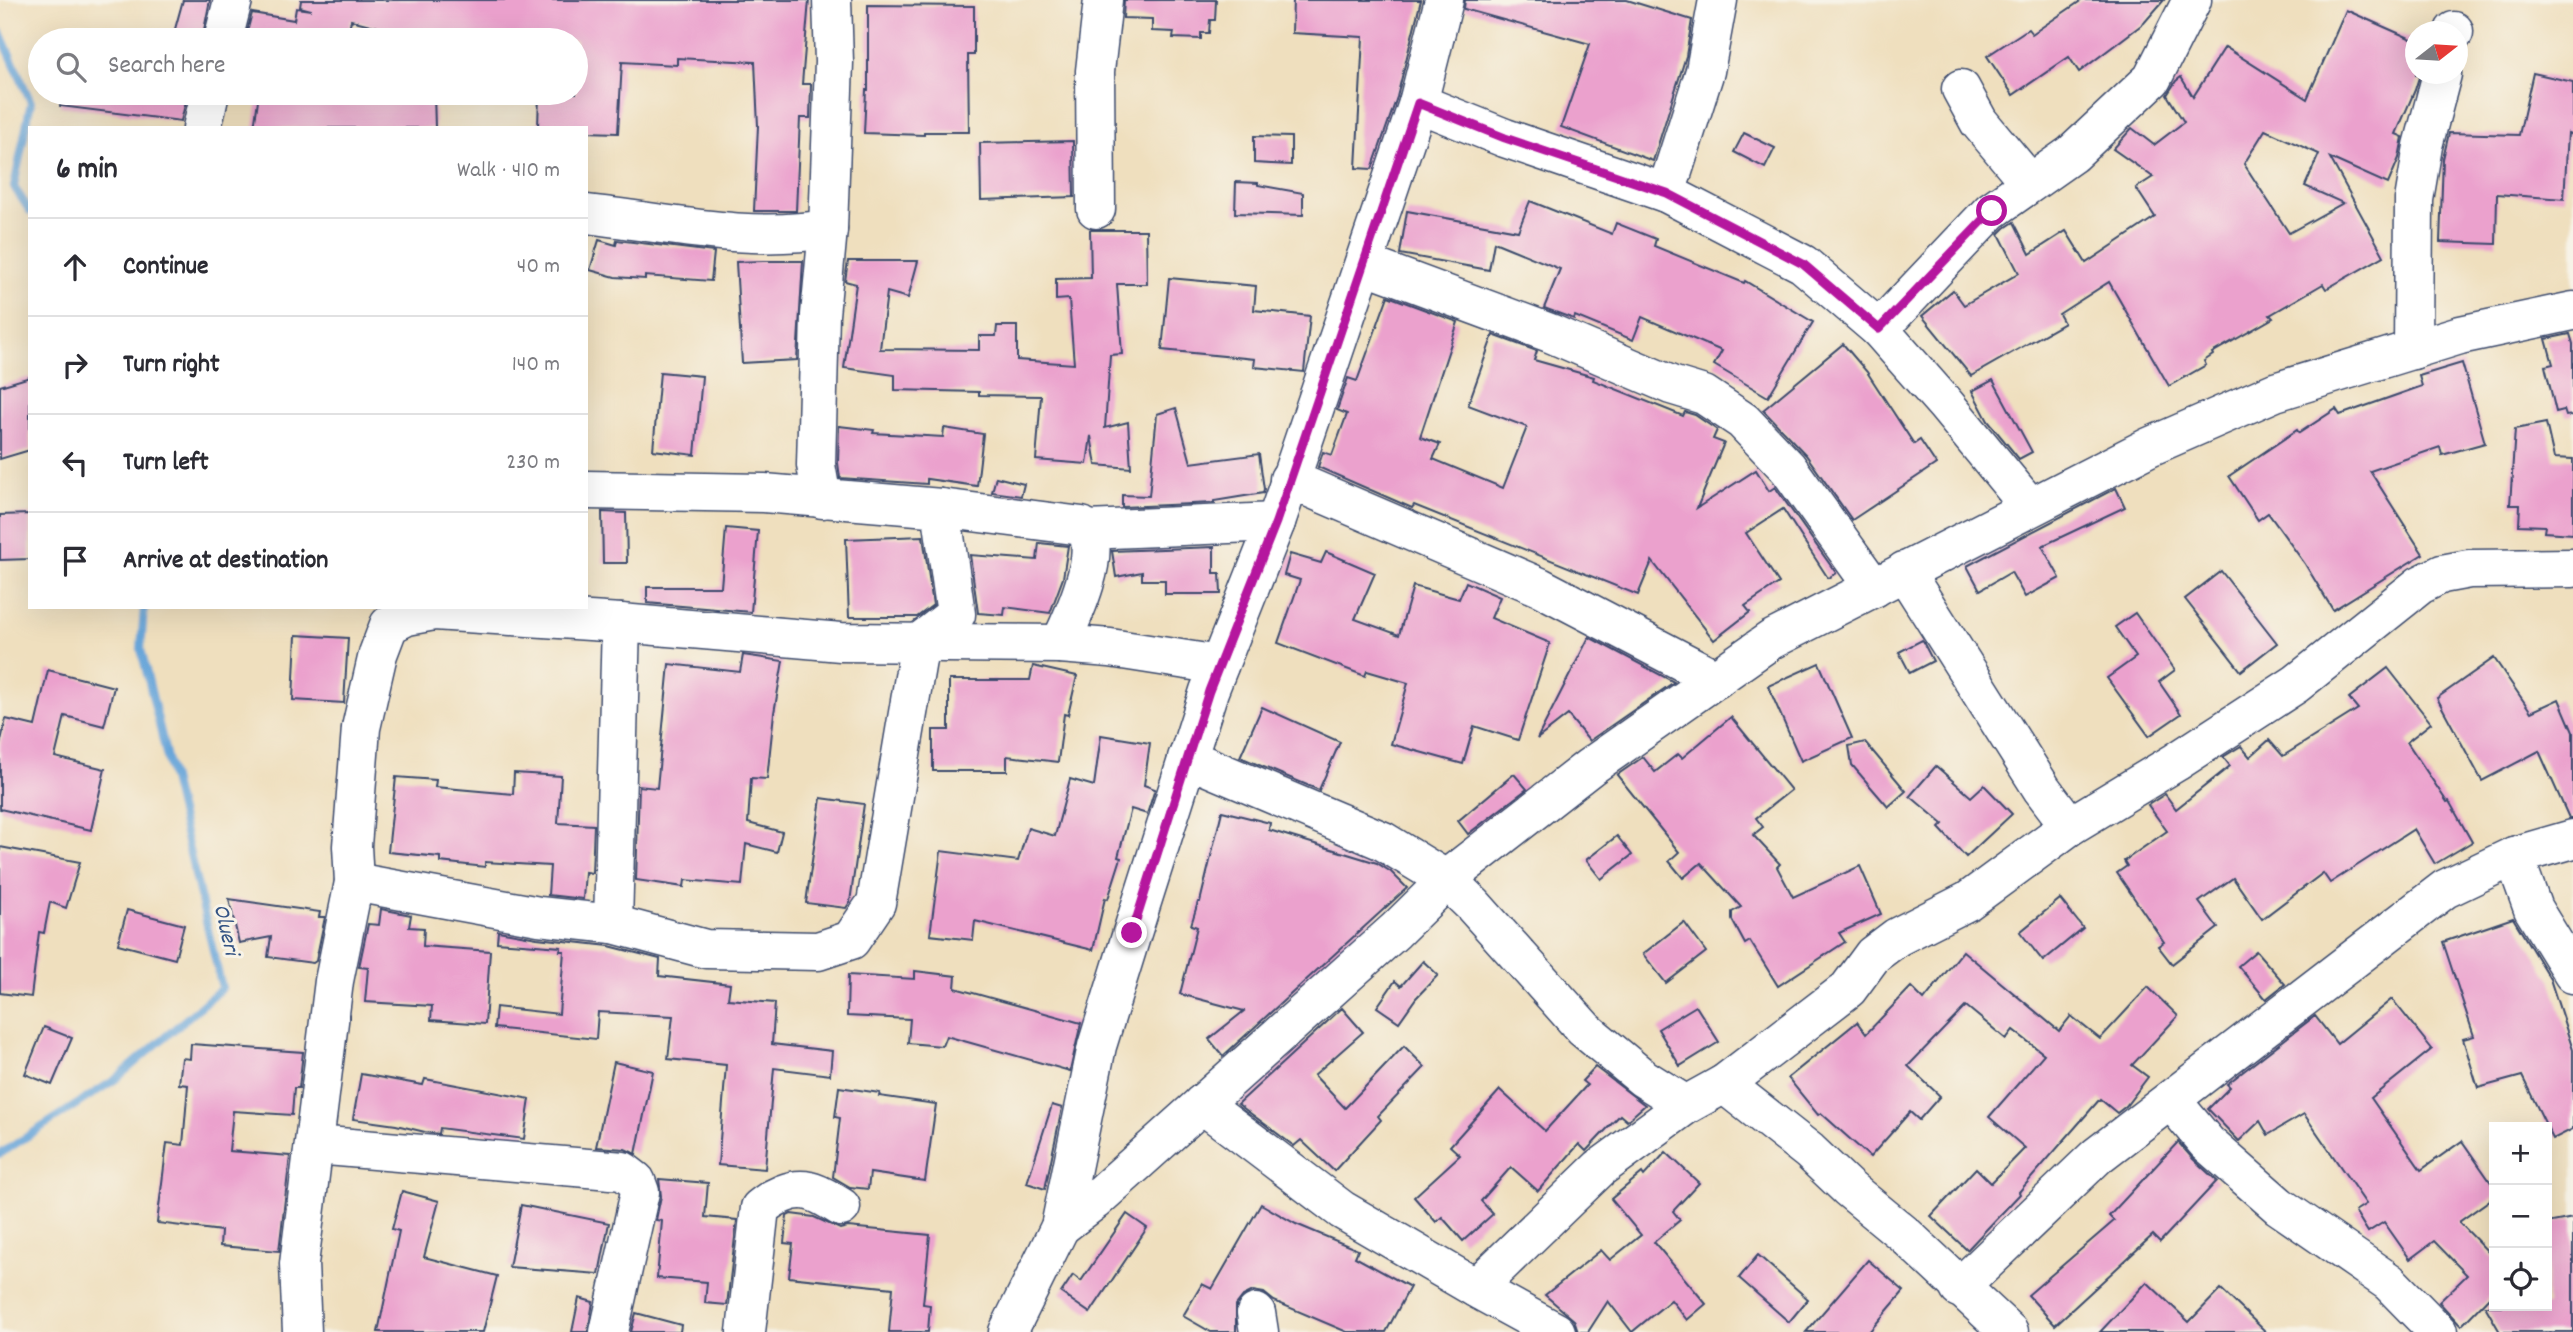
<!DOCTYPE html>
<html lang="en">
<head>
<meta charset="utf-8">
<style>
  :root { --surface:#fff; --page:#f2f2f3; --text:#2b2b33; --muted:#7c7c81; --line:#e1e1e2 }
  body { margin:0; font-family:Dekko,sans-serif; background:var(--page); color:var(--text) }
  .controls { position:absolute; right:21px; bottom:21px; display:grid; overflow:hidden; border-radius:0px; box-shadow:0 7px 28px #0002 }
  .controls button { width:63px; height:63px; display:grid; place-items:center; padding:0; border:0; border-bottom:2px solid var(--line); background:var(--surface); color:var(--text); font:35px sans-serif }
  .compass { position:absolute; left:2405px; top:21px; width:63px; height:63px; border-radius:50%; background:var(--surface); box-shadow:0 7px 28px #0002; rotate:73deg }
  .stop { position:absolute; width:21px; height:21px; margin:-16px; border:5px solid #b5179e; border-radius:50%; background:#fff }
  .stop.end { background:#b5179e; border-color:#fff; box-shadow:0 2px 7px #0008 }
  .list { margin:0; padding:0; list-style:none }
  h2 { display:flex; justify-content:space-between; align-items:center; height:91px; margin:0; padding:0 28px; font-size:30px }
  h2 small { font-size:23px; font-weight:400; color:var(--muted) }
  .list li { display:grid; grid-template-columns:46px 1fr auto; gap:21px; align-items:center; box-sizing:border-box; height:98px; padding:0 28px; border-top:2px solid var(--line) }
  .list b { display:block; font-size:26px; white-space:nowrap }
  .list em { font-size:23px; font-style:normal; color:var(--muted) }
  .icon { flex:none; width:38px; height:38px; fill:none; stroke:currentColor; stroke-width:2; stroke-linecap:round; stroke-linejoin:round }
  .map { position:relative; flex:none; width:2573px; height:1332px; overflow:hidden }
  .search { position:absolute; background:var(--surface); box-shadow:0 7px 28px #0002; left:28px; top:28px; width:560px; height:77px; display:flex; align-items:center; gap:18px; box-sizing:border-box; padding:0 24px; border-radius:38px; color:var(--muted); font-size:26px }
  .panel { position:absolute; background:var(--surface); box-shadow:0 7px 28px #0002; left:28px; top:126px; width:560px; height:483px; border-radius:0px }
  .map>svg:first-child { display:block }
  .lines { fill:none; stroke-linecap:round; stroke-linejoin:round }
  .stream { stroke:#68a5d9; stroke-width:8 }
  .building { fill:#eba1cd; fill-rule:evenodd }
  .minor-casing { stroke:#3b496c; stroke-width:41 }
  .minor { stroke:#fff; stroke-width:38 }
  .route { stroke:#b5179e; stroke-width:9 }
  .labels { text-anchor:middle; stroke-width:6; stroke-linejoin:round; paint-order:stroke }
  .water-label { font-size:23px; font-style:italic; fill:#325283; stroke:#f7f3e8 }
</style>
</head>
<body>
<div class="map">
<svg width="2573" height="1332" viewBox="0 0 2573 1332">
  <rect width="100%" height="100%" fill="#f7f3e8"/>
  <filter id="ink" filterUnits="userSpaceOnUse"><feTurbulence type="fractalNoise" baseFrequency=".0143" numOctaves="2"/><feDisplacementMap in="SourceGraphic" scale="14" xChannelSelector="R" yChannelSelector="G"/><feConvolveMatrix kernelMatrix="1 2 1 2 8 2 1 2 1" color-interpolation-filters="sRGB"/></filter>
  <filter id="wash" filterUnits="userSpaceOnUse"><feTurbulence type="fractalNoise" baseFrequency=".00686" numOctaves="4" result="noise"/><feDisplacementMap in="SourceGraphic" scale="28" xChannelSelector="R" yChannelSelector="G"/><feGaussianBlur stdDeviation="1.57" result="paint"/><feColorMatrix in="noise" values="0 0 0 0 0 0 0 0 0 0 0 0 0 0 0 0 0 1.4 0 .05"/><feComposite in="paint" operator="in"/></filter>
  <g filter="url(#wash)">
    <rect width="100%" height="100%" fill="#efdfbe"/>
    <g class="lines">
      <g class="stream">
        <polyline points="0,32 31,102 14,187 30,211"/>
        <polyline points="0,1154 116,1079 222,988 141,649 144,607"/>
      </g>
    </g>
    <g id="blocks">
      <g class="building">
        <polygon points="183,0 210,0 202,40 172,40"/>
        <polygon points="301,0 809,0 802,84 811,84 810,118 800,118 796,211 754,211 758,126 755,62 677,58 677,65 622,62 618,133 586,132 586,128 538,128 539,93 576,93 576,40 428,40 351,20 347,40 245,40 252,13 294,20 296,8 311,10 300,7"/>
        <polygon points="1124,0 1216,0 1215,20 1210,20 1209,33 1201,33 1201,39 1173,38 1174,32 1152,31 1152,19 1123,18"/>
        <polygon points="1293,0 1421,0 1397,97 1372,169 1356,168 1363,37 1292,33"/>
        <polygon points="1465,0 1627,0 1692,20 1686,56 1653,161 1561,127 1590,44 1464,9"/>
        <polygon points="2082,0 2164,0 2144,23 2079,72 2069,57 2013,95 1987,56 2028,29 2032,34"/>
        <polygon points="868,5 974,6 974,55 968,55 969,132 924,132 924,135 864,133 866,90 868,90"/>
        <path d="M2346 10 2416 41V74H2420L2415 90 2396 134 2403 137 2399 158 2388 184 2330 158 2384 256 2326 289 2323 284 2270 315 2273 318 2212 353 2213 355 2204 361 2206 365 2169 386 2109 282 2059 314 2064 323 1971 376 1922 316 1953 290 1964 305 2019 273 1999 234 2005 228 2014 222 2030 254 2066 231 2086 263 2155 217 2136 188 2153 177 2113 149 2132 128 2154 145 2184 122 2167 95 2176 81 2181 77 2193 97 2225 47 2307 99ZM2265 130 2319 154 2305 186 2343 203 2289 233 2244 164Z"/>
        <polygon points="2533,73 2573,82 2573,135 2568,133 2564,199 2497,194 2496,244 2440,242 2443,159 2449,133 2519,135"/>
        <polygon points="61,93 188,93 181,121 60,106"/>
        <polygon points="259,93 434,93 435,128 254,128"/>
        <polygon points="1744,133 1775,148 1765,168 1734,152"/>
        <polygon points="1254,136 1291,137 1291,165 1254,163"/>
        <polygon points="1073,141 1074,197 981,200 980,143"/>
        <polygon points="1236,182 1258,183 1258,185 1303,193 1303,215 1235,213"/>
        <polygon points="1530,201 1612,234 1616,223 1656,239 1654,246 1744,283 1745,281 1813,322 1768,397 1714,365 1722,351 1642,317 1633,340 1575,316 1574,319 1544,308 1560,269 1494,242 1489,270 1400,254 1407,211 1518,231"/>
        <polygon points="1090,230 1146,230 1147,284 1117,284 1122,354 1110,355 1105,428 1128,422 1131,468 1096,465 1091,436 1087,464 1036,460 1041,396 979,395 979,392 895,390 895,375 844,368 856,284 845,281 848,261 918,261 908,298 887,292 880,349 979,350 979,336 996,336 997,326 1017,326 1017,360 1074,364 1069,299 1056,300 1056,279 1091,278"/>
        <polygon points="599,240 616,245 617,240 714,252 711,281 645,276 645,279 615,277 590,270"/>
        <polygon points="763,261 803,261 797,360 742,363 736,262"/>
        <polygon points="1169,278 1256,286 1254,310 1310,316 1304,372 1254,367 1255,359 1162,350"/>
        <polygon points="1388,296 1458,322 1420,437 1440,444 1433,459 1503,488 1527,427 1468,405 1493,335 1537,351 1534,360 1594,377 1593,380 1683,416 1685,412 1695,415 1717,430 1713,439 1724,443 1697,508 1756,470 1769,491 1775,487 1836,573 1828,578 1783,509 1746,533 1779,583 1745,606 1750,612 1714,640 1652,561 1638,595 1414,505 1412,508 1318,467 1323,452 1332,455 1347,414 1337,410 1348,378 1357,381"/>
        <polygon points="2570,334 2573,344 2573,415 2566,416 2564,410 2556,412 2545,366 2553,364 2546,339"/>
        <polygon points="1843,344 1867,372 1914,444 1920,440 1936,464 1852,520 1806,455 1763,410"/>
        <polygon points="2462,363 2485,443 2442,455 2440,447 2370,471 2423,554 2333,610 2305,564 2268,513 2258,520 2229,476 2297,430 2299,433 2336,409 2340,415 2422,386 2419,376"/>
        <polygon points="660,372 702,376 695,455 653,450"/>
        <polygon points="30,377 30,450 0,459 0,386"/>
        <polygon points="1993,380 2032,452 2019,459 1988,421 1972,391"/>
        <polygon points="1176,408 1191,463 1259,454 1264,489 1263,493 1214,501 1214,503 1122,507 1122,495 1149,496 1157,414"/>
        <polygon points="2546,423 2554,458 2573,459 2573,534 2544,532 2545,526 2519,525 2520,505 2510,505 2515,429"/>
        <polygon points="839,426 874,430 873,433 943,437 944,428 983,434 977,486 927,479 927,484 840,478 838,463"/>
        <polygon points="996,477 1024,484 1021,496 992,492"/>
        <polygon points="2116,488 2125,507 2042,546 2060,578 2025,597 2011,572 1980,590 1967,566"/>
        <polygon points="602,512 626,513 627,563 603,563"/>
        <polygon points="30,514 30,559 0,560 0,515"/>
        <polygon points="726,528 758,531 751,612 647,603 647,587 721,587"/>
        <polygon points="923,536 933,605 917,617 849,617 846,539"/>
        <polygon points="1039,543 1068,546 1063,578 1050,613 1005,607 1004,615 978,613 970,555 1037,560"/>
        <polygon points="1214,547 1214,573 1220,573 1221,594 1165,594 1165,580 1142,580 1142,572 1116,577 1112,551"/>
        <polygon points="1326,552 1375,573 1355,619 1399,635 1413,586 1459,599 1466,582 1500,597 1491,618 1550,643 1518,740 1474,726 1463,764 1391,744 1408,683 1367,671 1365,676 1278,643 1300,580 1284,575 1290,554 1321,563"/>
        <polygon points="2221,571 2277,643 2241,671 2185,599"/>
        <polygon points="2135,613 2175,670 2159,682 2181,714 2149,736 2107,678 2136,657 2115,627"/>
        <polygon points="296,635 348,638 344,703 293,700"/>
        <polygon points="1589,637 1674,682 1589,741 1568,715 1537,739"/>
        <polygon points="1922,640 1933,661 1910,673 1899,652"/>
        <polygon points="743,655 783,661 774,713 767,779 751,778 748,823 782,832 777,852 746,844 742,885 685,880 684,887 636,880 639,786 657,788 669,664 740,672"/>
        <polygon points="2494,658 2531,712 2559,699 2573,732 2573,818 2569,818 2539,751 2482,781 2437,698"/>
        <polygon points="1819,663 1852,738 1801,761 1768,686"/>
        <polygon points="1033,666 1077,676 1068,715 1064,714 1058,762 1007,756 1007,771 933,771 933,730 949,730 949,680 1030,680"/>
        <polygon points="2388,668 2431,723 2407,742 2447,802 2449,801 2472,842 2435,864 2414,829 2330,883 2323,873 2262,919 2233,878 2199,902 2218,928 2172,964 2158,946 2164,942 2117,873 2127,866 2124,861 2167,831 2148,805 2165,794 2176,809 2230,766 2223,757 2241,746 2250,757 2269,740 2283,756 2358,709 2349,698"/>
        <polygon points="48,670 114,687 104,726 65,716 55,757 105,769 91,830 0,809 0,745 6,719 35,726"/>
        <polygon points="1262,707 1340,742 1319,790 1240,757"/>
        <polygon points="1731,717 1791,790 1756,818 1763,827 1753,835 1780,864 1777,867 1793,897 1860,866 1881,914 1839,933 1845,942 1778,986 1750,941 1745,944 1732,920 1732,912 1741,907 1701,863 1683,878 1669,861 1679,852 1617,775 1643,757 1655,772 1678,754 1682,758"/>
        <polygon points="1101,735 1150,743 1144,785 1155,789 1147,814 1131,809 1118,857 1121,858 1108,899 1105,898 1093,950 975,921 973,940 930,935 941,851 1018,861 1028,828 1055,836 1070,779 1094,786"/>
        <polygon points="1865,742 1906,791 1888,807 1852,765 1849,746"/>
        <polygon points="1936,766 1971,797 1984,785 2012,814 1966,857 1939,828 1943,824 1910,796"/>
        <polygon points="514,773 561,776 558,823 594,825 592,873 585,872 583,899 548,895 550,866 485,862 485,867 440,862 440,857 388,852 396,777 436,780 435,787 513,794"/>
        <polygon points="1514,774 1527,789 1468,834 1458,821"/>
        <polygon points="821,798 864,804 850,902 846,908 806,903"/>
        <polygon points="1222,811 1270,823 1269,830 1377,863 1391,872 1407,888 1223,1056 1209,1039 1244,1011 1180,994 1197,927 1191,925 1198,902 1200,902"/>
        <polygon points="1617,836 1632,855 1601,879 1586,860"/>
        <polygon points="0,847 80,862 66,908 50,902 44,933 39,932 31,997 0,993"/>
        <polygon points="229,899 320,912 319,917 325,917 316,961 313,963 268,957 271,937 239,943"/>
        <polygon points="2060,899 2083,928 2043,961 2020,932"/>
        <polygon points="381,909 411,915 409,927 424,928 423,946 490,951 485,1024 431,1020 432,1006 365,1002 368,968 359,967 368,924 379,925"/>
        <polygon points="127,910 184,925 175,959 118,944"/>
        <polygon points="2513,918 2550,979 2573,1050 2573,1129 2553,1139 2522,1076 2478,1088 2463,1039 2474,1036 2443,942"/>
        <polygon points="1684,922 1706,952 1666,983 1643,954"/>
        <polygon points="498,931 537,938 609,946 660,959 659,976 730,984 728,999 775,1003 772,1044 832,1051 830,1075 774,1068 765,1169 718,1165 726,1065 668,1059 673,1016 598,1012 596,1039 494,1028 496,1007 559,1014 564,951 560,951 561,947 497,942"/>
        <polygon points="1963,951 2059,1031 2071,1016 2100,1039 2148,987 2178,1016 2132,1065 2148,1077 2126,1106 2117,1113 2100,1099 2019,1192 2020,1194 1967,1250 1931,1216 1976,1168 1991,1183 2025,1148 1989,1117 2044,1054 2013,1030 2006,1039 1966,1006 1908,1066 1940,1096 1919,1120 1910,1112 1870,1157 1821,1113 1818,1115 1788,1078 1857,1022 1866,1034 1911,987 1924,1000"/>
        <polygon points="2256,951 2285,984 2266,999 2238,966"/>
        <polygon points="1423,961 1438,975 1416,998 1399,1022 1377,1007 1395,981 1401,986"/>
        <polygon points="915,971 956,976 955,988 1081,1023 1070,1071 946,1036 942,1046 908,1043 910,1019 847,1016 848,975 915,979"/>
        <polygon points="2392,999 2432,1049 2371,1098 2421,1170 2462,1141 2494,1187 2494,1197 2459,1222 2494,1258 2494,1292 2461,1326 2439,1302 2467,1275 2434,1241 2410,1259 2384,1222 2368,1232 2355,1211 2366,1204 2304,1114 2268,1135 2260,1121 2239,1141 2208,1109 2230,1087 2227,1084 2315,1016 2337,1044"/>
        <polygon points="1696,1006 1719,1042 1680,1066 1658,1029"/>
        <polygon points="1342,1008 1363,1032 1314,1075 1345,1108 1404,1046 1425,1067 1378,1116 1381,1120 1334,1171 1301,1140 1294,1146 1238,1104"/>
        <polygon points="44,1027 72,1038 52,1085 25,1074"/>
        <polygon points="191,1044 303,1052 299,1088 294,1088 292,1115 233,1111 229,1151 290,1156 279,1251 220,1246 221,1231 157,1223 167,1143 183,1145 188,1085 179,1084 182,1058 190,1059"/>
        <polygon points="614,1062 653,1071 636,1154 625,1149 596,1147"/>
        <polygon points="1595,1067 1645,1105 1627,1121 1620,1115 1586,1151 1579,1144 1538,1191 1511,1167 1481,1201 1493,1214 1463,1241 1442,1217 1436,1222 1414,1197 1460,1155 1450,1146 1500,1090 1545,1131 1587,1085 1582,1081"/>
        <polygon points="361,1074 423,1085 425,1079 530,1099 524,1139 440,1128 439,1134 425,1132 396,1125 353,1119"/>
        <polygon points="839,1087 880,1093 879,1096 936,1104 925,1181 870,1173 868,1189 850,1187 833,1177 840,1118 835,1117"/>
        <polygon points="1052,1105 1062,1108 1045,1189 1027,1183"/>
        <polygon points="2178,1142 2193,1159 2217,1181 2160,1242 2153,1235 2055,1325 2028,1295 2114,1221 2109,1216"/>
        <polygon points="1666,1152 1699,1183 1673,1211 1680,1220 1654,1242 1706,1304 1687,1320 1671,1300 1632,1332 1608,1301 1588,1332 1578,1332 1574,1320 1545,1295 1601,1250 1610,1260 1641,1235 1611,1199 1642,1173 1644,1176"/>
        <polygon points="659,1179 708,1183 705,1217 737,1220 727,1305 705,1303 707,1282 657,1278 662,1221 656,1220 661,1196"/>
        <polygon points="402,1191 439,1201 424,1257 497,1276 483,1332 378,1332 399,1231 392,1229"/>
        <polygon points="1261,1204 1296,1224 1358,1250 1355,1257 1410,1287 1386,1332 1347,1332 1274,1301 1264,1293 1253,1291 1243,1296 1236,1305 1236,1332 1211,1332 1183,1316 1202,1284 1212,1289"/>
        <polygon points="521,1205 609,1223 599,1274 509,1267"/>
        <polygon points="791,1214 814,1217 840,1229 848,1227 930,1235 923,1304 930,1305 928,1332 889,1332 893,1288 789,1277 793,1244 784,1243 787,1216"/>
        <polygon points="1127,1214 1147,1228 1090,1313 1061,1293 1073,1275 1081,1281"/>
        <polygon points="2573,1218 2573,1332 2500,1332 2485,1306 2547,1306 2547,1223"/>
        <polygon points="1758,1255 1808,1299 1789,1322 1739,1278"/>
        <polygon points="1868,1260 1904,1291 1869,1332 1806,1332"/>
        <polygon points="2147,1282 2189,1322 2221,1289 2266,1332 2100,1332"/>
        <polygon points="579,1298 593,1302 588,1332 572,1332"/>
        <polygon points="636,1313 681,1325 680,1332 631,1332"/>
      </g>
    </g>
  </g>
  <g filter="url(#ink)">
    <use href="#blocks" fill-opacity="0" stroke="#3b496c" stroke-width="2"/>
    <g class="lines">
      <g class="minor-casing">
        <g id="minor">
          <polyline points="2454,32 2454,31"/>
          <polyline points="223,40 233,0"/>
          <polyline points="1961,89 1979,122 2029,182"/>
          <polyline points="1418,103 1505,138 1666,193 1803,264 1879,329 1946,405 2030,507"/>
          <polyline points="202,128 210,93"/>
          <polyline points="1666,193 1705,71 1718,0"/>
          <polyline points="1096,209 1095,71 1103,0"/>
          <path d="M586 214C670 223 743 242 828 229"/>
          <polyline points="1364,264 1550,333 1671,385 1704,395 1743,421 1788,468 1874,588"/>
          <polyline points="1879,329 1991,211 2072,154 2152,79 2192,0"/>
          <polyline points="2413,350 2414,200 2423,146 2442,74"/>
          <polyline points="1289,479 1540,587 1716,679"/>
          <path d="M586 490 764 493 941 508 1082 526C1107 546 1071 621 1060 644L1110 648 1219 665"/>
          <polyline points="822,499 816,465 820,315 828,229 834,62 832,0"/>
          <polyline points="1087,530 1276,522"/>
          <polyline points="1904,571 2042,789 2070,826"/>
          <polyline points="1187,758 1383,841 1447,880 1473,905 1584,1029 1643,1078 1686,1105"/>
          <polyline points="2514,856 2533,909 2573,974"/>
          <polyline points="354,882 539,916 613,924 706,949 818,951 851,940 876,903 920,642 956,614 941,508"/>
          <polyline points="613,924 621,623"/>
          <polyline points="1724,1084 1809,1151 1848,1188 1905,1235 2009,1332"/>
          <polyline points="2171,1100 2207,1143 2279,1206 2389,1282 2438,1332"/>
          <polyline points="1202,1104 1342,1210 1481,1291 1556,1332"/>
          <polyline points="315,1145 623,1171 636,1181 640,1192 609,1332"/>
          <polyline points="1060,1227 1094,1201 1395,931 1454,873 1590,767 1771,640 2149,447 2275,392 2460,335 2573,311"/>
          <polyline points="1476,1288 1600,1168 1686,1105 1724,1084 1848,989 1873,955 1897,937 1968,901 2070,826 2176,762 2296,684 2420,585 2442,574 2469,569 2573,568"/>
          <polyline points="1959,1288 2097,1156 2445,889 2514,856 2573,839"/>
          <polyline points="1256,1313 1259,1332"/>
          <polyline points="302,1332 299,1264 334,981 354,882 352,846 361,728 378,654 389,625 407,616 434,611 621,623 841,642 1060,644"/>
          <path d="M746 1332 760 1208C773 1197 792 1187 809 1191 820 1193 832 1202 841 1207"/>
          <polyline points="1008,1332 1060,1227 1097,1046 1132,933 1209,691 1276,522 1418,103 1444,0"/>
        </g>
      </g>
      <use href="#minor" class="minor"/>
    </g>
  </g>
  <g class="lines" filter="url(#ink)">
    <polyline class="route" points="1132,933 1209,691 1276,522 1418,103 1505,138 1667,193 1803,264 1879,329 1992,211"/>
  </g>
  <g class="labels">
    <g class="water-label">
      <text transform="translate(228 929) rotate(77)" y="8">Olueri</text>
    </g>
  </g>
</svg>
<div class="controls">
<button>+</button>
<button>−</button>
<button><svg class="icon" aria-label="locate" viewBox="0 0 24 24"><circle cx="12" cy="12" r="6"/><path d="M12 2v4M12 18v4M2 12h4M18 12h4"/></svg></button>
</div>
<svg class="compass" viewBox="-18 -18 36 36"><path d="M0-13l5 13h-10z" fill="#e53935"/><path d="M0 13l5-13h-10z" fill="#7c7c81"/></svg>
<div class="stop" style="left:1992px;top:211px"></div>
<div class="stop end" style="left:1132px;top:933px"></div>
<div class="search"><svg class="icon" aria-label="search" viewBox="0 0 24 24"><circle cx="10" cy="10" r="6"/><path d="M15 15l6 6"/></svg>Search here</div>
<section class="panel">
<h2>6 min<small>Walk · 410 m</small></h2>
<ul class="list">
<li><svg class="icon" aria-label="ahead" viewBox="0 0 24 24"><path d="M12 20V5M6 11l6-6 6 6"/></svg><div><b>Continue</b></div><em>40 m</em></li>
<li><svg class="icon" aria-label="right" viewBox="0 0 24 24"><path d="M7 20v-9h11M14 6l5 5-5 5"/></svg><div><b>Turn right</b></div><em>140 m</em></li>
<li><svg class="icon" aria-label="left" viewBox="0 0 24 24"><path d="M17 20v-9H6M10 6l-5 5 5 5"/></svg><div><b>Turn left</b></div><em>230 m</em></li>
<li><svg class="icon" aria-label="arrive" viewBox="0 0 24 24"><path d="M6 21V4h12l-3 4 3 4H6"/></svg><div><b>Arrive at destination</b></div></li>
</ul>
</section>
</div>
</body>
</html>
